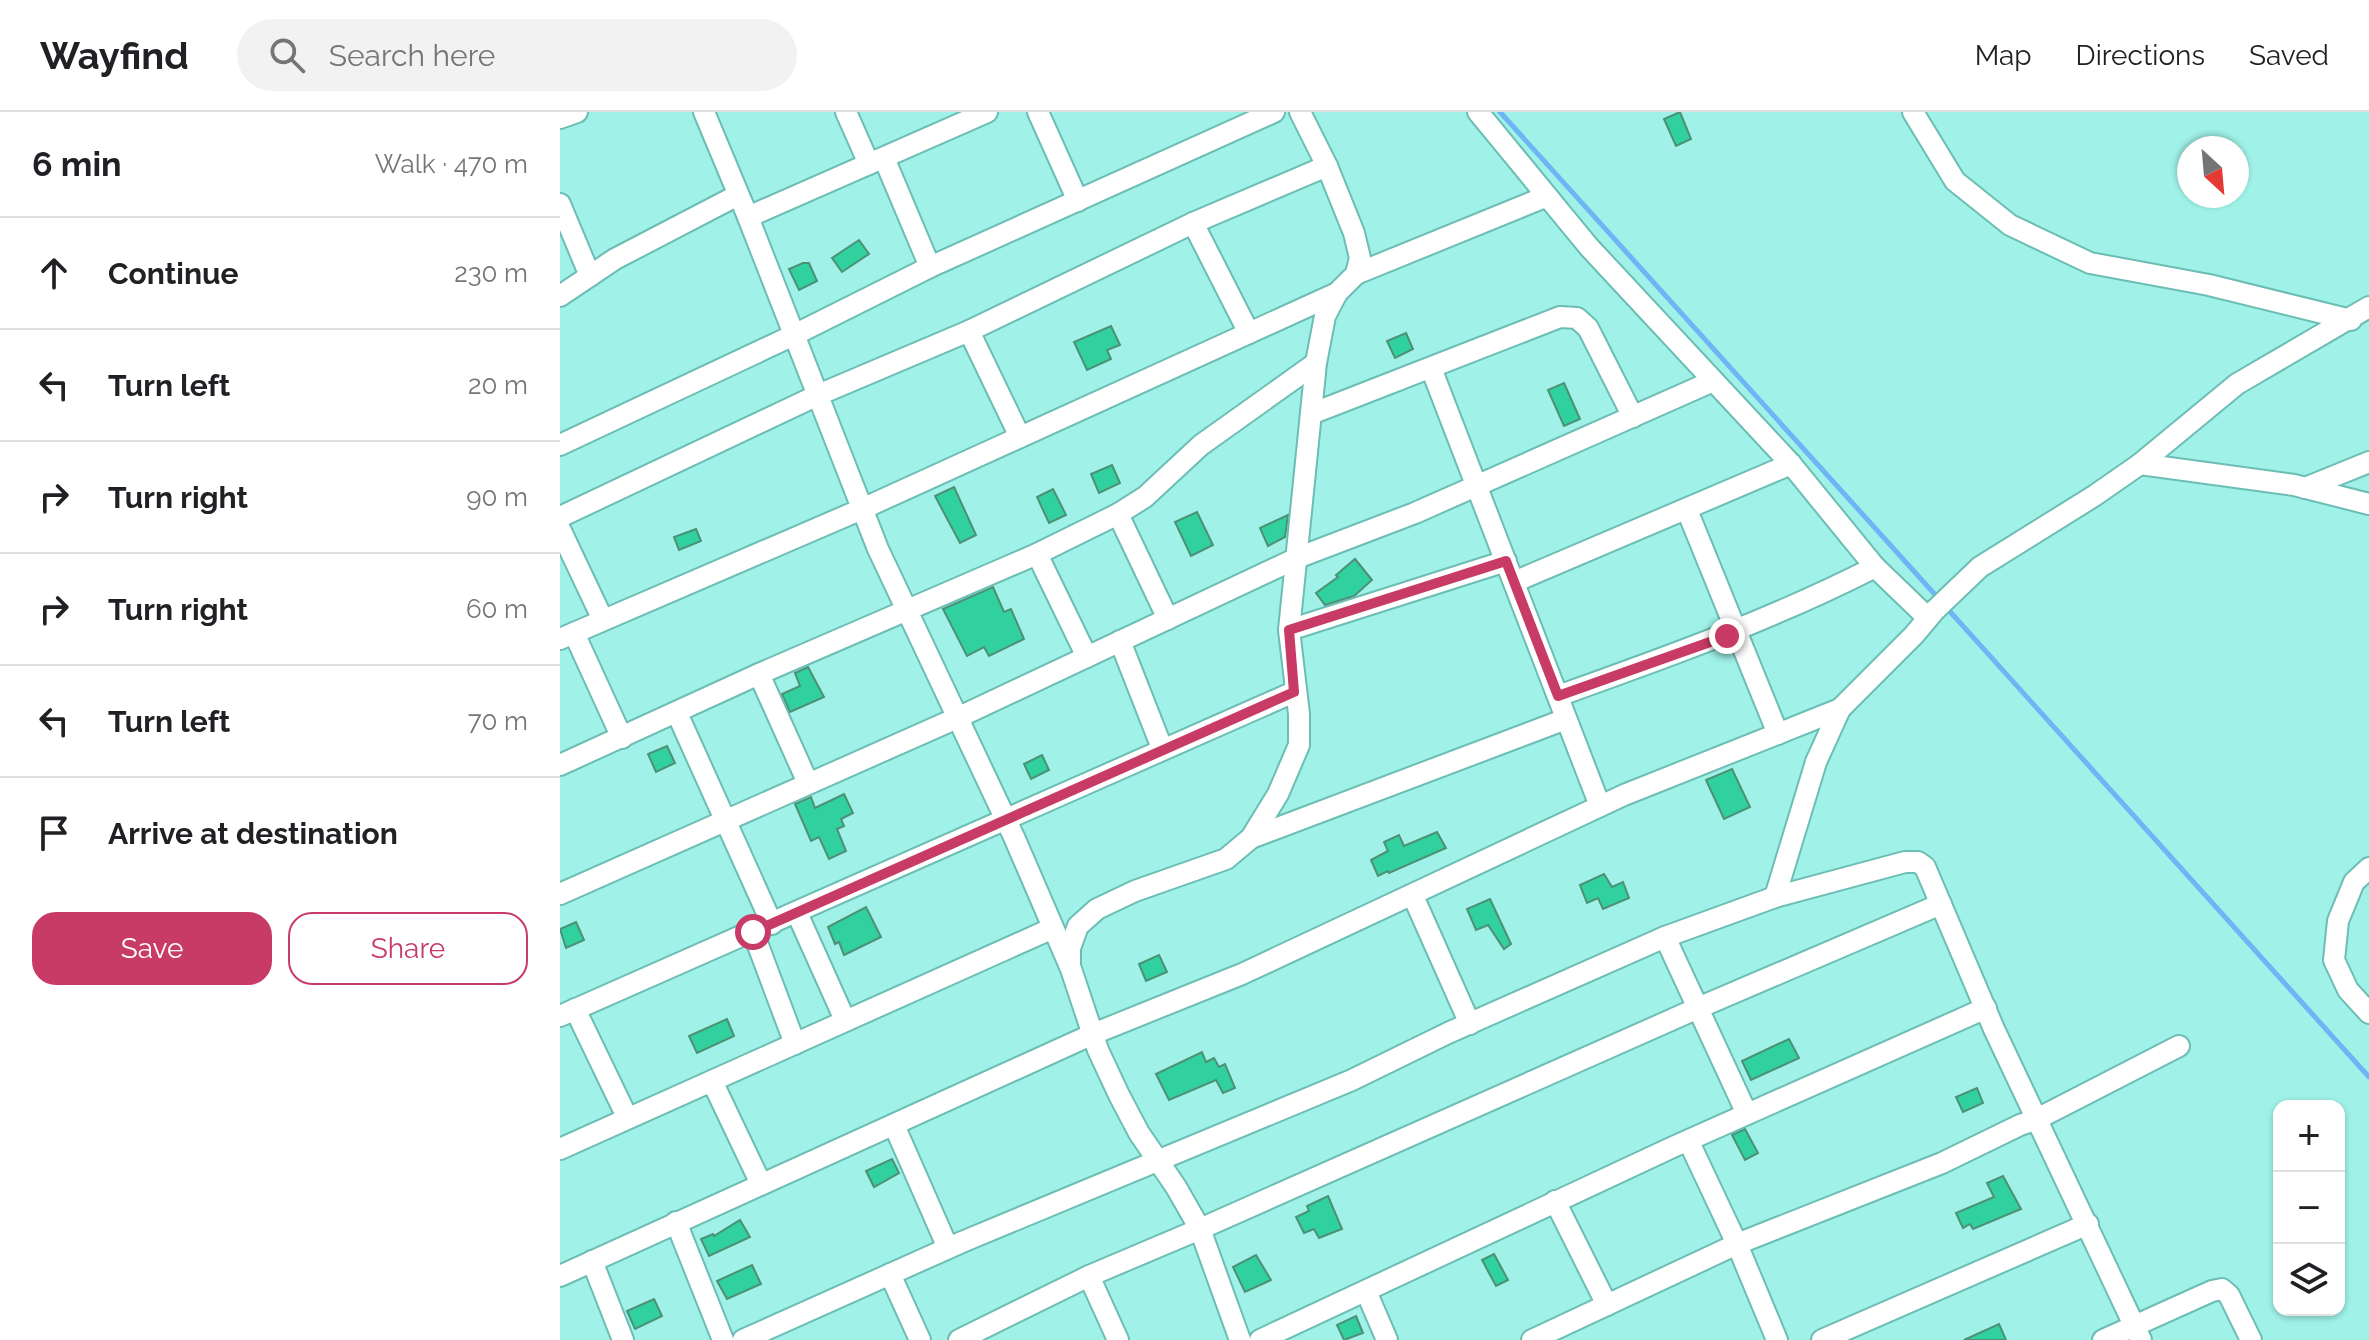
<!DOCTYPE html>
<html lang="en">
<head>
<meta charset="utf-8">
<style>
  :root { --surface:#fff; --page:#f2f2f2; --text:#202124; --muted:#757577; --line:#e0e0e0; --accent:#c93b67 }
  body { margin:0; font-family:Raleway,sans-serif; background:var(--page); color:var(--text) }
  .controls { position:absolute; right:24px; bottom:24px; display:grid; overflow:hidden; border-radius:16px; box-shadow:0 2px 6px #0004 }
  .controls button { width:72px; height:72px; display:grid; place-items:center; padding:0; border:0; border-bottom:2px solid var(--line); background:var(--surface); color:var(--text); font:40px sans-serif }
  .compass { position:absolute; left:1617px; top:24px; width:72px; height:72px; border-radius:50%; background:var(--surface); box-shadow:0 2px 6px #0004; rotate:154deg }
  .stop { position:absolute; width:24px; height:24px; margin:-18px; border:6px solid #c93b67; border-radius:50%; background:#fff }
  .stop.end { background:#c93b67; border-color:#fff; box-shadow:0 2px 8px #0008 }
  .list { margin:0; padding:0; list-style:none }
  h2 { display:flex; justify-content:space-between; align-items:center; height:104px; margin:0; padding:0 32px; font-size:34px }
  h2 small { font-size:26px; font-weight:400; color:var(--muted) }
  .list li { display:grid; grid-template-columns:52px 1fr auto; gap:24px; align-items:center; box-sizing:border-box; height:112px; padding:0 32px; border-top:2px solid var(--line) }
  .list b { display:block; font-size:30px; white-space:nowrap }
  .list em { font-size:26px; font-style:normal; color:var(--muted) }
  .actions { display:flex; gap:16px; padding:24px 32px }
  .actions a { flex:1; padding:18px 0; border:2px solid var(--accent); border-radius:24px; text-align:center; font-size:28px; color:var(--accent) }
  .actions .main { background:var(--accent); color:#fff }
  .icon { flex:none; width:44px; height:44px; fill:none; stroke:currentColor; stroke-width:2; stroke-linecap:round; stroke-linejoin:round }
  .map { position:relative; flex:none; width:1809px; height:1228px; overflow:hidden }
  header { display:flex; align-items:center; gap:48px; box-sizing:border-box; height:112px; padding:0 40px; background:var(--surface); border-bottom:2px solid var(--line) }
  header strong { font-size:38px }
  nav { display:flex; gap:44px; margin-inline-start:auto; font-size:28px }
  .search { width:560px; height:72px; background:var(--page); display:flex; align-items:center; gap:20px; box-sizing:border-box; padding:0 28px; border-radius:44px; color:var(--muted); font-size:30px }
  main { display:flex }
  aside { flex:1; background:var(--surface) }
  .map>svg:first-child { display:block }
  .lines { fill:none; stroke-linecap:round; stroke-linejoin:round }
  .stream { stroke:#6db6f5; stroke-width:5 }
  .building { fill:#31d09f; stroke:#4d9076; stroke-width:2 }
  .minor-casing { stroke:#6cbdb4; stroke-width:24 }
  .minor { stroke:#fff; stroke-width:20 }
  .route { stroke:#c93b67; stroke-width:10 }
</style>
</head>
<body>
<header>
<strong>Wayfind</strong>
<div class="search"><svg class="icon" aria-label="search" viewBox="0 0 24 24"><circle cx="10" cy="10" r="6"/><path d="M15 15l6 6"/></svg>Search here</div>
<nav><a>Map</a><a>Directions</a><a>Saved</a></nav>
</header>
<main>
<aside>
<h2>6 min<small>Walk · 470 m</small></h2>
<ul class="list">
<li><svg class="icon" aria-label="ahead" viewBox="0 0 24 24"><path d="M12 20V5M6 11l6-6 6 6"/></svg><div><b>Continue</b></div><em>230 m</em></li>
<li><svg class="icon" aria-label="left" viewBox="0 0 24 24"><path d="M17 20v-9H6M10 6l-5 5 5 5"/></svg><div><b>Turn left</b></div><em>20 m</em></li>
<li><svg class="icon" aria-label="right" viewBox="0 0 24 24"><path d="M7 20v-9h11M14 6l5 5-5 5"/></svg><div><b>Turn right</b></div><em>90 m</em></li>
<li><svg class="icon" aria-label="right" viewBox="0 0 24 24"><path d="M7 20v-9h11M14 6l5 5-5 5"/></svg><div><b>Turn right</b></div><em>60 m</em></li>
<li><svg class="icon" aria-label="left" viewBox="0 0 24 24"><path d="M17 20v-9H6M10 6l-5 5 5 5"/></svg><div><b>Turn left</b></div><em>70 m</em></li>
<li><svg class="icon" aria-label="arrive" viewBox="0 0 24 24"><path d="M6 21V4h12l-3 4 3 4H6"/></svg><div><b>Arrive at destination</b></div></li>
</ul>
<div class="actions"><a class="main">Save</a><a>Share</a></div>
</aside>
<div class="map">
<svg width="1809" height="1228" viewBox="0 0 1809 1228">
  <rect width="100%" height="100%" fill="#a0f2e8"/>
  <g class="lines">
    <g class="stream">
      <polyline points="940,0 1379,487"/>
      <polyline points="1385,494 1809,965"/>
    </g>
  </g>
  <g class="building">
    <polygon points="1120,0 1131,27 1116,34 1104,7"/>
    <polygon points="299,128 309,142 282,160 272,146"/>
    <polygon points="243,151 249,151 257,169 239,178 229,157"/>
    <polygon points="551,214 560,233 547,238 551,247 527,258 514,230"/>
    <polygon points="846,221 853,237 835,246 827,229"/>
    <polygon points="1004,271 1020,307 1004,314 988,278"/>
    <polygon points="552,353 560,371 539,381 531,362"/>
    <polygon points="394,375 416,423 400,431 375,384"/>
    <polygon points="493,377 506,403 489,411 477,385"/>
    <polygon points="637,400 653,433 631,444 615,410"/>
    <polygon points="728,403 725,425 708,434 700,416"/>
    <polygon points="136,417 141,429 119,438 114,425"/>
    <polygon points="795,447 812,468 794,484 765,493 756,481 778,465 776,463"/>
    <polygon points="433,475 444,500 451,497 464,527 429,544 424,535 407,544 383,497"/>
    <polygon points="248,555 264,585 230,600 222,582 240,574 235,561"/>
    <polygon points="107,634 115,651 96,660 88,642"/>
    <polygon points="482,643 489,658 471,667 464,652"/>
    <polygon points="1172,657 1190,695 1164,707 1146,668"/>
    <polygon points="284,682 293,701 281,707 284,714 277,717 286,739 269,747 259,725 251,729 235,692 251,685 255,696"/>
    <polygon points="877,720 886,736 829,761 828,759 818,764 811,748 828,739 824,730 839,723 844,734"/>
    <polygon points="1044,762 1052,775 1063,770 1069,786 1043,797 1038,786 1027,791 1020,773"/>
    <polygon points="930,787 951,832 944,837 928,813 916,818 907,797"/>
    <polygon points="306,795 321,825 284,843 279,830 275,832 268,815"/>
    <polygon points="16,810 24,828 6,836 0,817"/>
    <polygon points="599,843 607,860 586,869 579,852"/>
    <polygon points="167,907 174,924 137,941 129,924"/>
    <polygon points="1229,927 1239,946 1191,968 1182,949"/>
    <polygon points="642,940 646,950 654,946 659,955 665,952 675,976 663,981 656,968 609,988 596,962"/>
    <polygon points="1417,976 1423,991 1403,1000 1396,985"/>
    <polygon points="1185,1017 1198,1041 1185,1048 1172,1023"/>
    <polygon points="332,1047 339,1061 314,1075 306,1059"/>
    <polygon points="1443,1064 1461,1097 1413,1117 1410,1112 1403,1116 1396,1101 1434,1085 1427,1071"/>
    <polygon points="768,1084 782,1117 759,1126 754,1117 744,1121 736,1105 749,1099 747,1094"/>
    <polygon points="180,1108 190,1125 149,1144 141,1127 153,1122 154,1124"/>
    <polygon points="934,1142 948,1168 936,1174 922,1148"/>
    <polygon points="696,1143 711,1168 685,1180 673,1155"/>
    <polygon points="192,1153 201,1172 167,1187 157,1169"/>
    <polygon points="94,1187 102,1204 75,1217 67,1199"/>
    <polygon points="796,1204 803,1221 784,1228 777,1213"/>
    <polygon points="1439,1212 1446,1228 1404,1228"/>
  </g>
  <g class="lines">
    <g class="minor-casing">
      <g id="minor">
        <polyline points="144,0 188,105 318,437 454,725 511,857 538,938 559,983 579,1021 616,1075 640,1117 680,1228"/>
        <polyline points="286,0 309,52"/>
        <polyline points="478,0 518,89"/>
        <polyline points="918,0 1029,135 1231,352 1315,455 1368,506"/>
        <polyline points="1353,0 1395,69 1450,113 1530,151 1649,173 1791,208"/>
        <polyline points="0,6 17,0"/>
        <polyline points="324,46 370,155"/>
        <polyline points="0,92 30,164"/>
        <polyline points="188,105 427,0"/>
        <polyline points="633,111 689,221"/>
        <polyline points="796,162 985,85"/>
        <polyline points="0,184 55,147 178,83"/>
        <polyline points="409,219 460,325"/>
        <polyline points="871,256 1040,694"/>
        <polyline points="751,302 1000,205 1017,206 1028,216 1073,305"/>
        <polyline points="0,333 234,223 370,155 714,0"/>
        <polyline points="1580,352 1734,373 1809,392"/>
        <polyline points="1745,376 1809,350"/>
        <polyline points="1127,398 1218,622"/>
        <polyline points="558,402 608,507"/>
        <polyline points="0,405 258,283 409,219 633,111 767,54"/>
        <polyline points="0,417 43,508"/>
        <polyline points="477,442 527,545"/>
        <polyline points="954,470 1231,352"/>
        <polyline points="729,518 946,449"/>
        <polyline points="14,521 62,626"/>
        <polyline points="0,527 302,397 777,181"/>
        <polyline points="560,529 602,636"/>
        <polyline points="199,562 248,671"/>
        <path d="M998 584C1107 545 1211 508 1315 455"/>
        <polyline points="117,601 212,812"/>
        <polyline points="0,653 199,562 477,442 558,402 585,385 641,333 756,251"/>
        <polyline points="691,726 718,682 739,633 739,602 729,518 756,251 765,204 777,181 796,162 800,146 794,121 767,54 740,0"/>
        <polyline points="1809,756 1794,770 1778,809 1774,848 1788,878 1809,901"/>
        <polyline points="0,782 397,606 737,446 855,401 1153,269"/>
        <polyline points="853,784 910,912"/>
        <polyline points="1215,785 1256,650 1280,597 1354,523 1374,499 1420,455 1534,384 1580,352 1677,272 1809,195"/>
        <polyline points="237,801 285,908"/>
        <polyline points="193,820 235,932"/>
        <polyline points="1105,825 1187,1002"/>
        <polyline points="510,853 510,836 518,814 537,797 575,779 666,747 691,726 1006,607"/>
        <polyline points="15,897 67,1005"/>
        <polyline points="0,904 734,580"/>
        <polyline points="152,969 201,1072"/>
        <polyline points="334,1013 388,1136"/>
        <polyline points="1129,1030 1177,1132 1217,1228"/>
        <polyline points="0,1037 493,816"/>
        <polyline points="995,1089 1047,1193"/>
        <polyline points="116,1110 163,1228"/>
        <polyline points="32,1149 63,1228"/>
        <polyline points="330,1162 360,1228"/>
        <polyline points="0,1164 533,922 682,862 1064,683 1280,597"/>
        <polyline points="529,1164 558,1228"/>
        <polyline points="806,1179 827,1228"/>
        <polyline points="183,1228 402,1130 792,968 888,921 1105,825 1215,785 1345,750 1358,750 1365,755 1434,917 1581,1228"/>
        <polyline points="399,1228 529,1164 640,1117 1138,896 1381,792"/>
        <polyline points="700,1228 1113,1035 1426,896"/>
        <polyline points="972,1228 1177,1132 1382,1051 1460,1013 1475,1008 1619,934"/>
        <polyline points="1262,1228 1528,1112"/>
        <polyline points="1543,1228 1652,1179 1662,1177 1669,1183 1691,1228"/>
      </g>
    </g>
    <use href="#minor" class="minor"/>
  </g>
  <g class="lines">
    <polyline class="route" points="193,820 734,580 729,518 946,449 998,584 1167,524"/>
  </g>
</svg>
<div class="controls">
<button>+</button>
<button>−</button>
<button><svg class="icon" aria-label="layers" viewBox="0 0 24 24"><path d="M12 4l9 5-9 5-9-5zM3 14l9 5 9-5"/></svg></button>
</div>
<svg class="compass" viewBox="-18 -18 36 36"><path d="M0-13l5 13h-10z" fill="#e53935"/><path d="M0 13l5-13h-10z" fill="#757577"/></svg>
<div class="stop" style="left:193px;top:820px"></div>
<div class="stop end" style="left:1167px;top:524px"></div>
</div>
</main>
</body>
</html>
